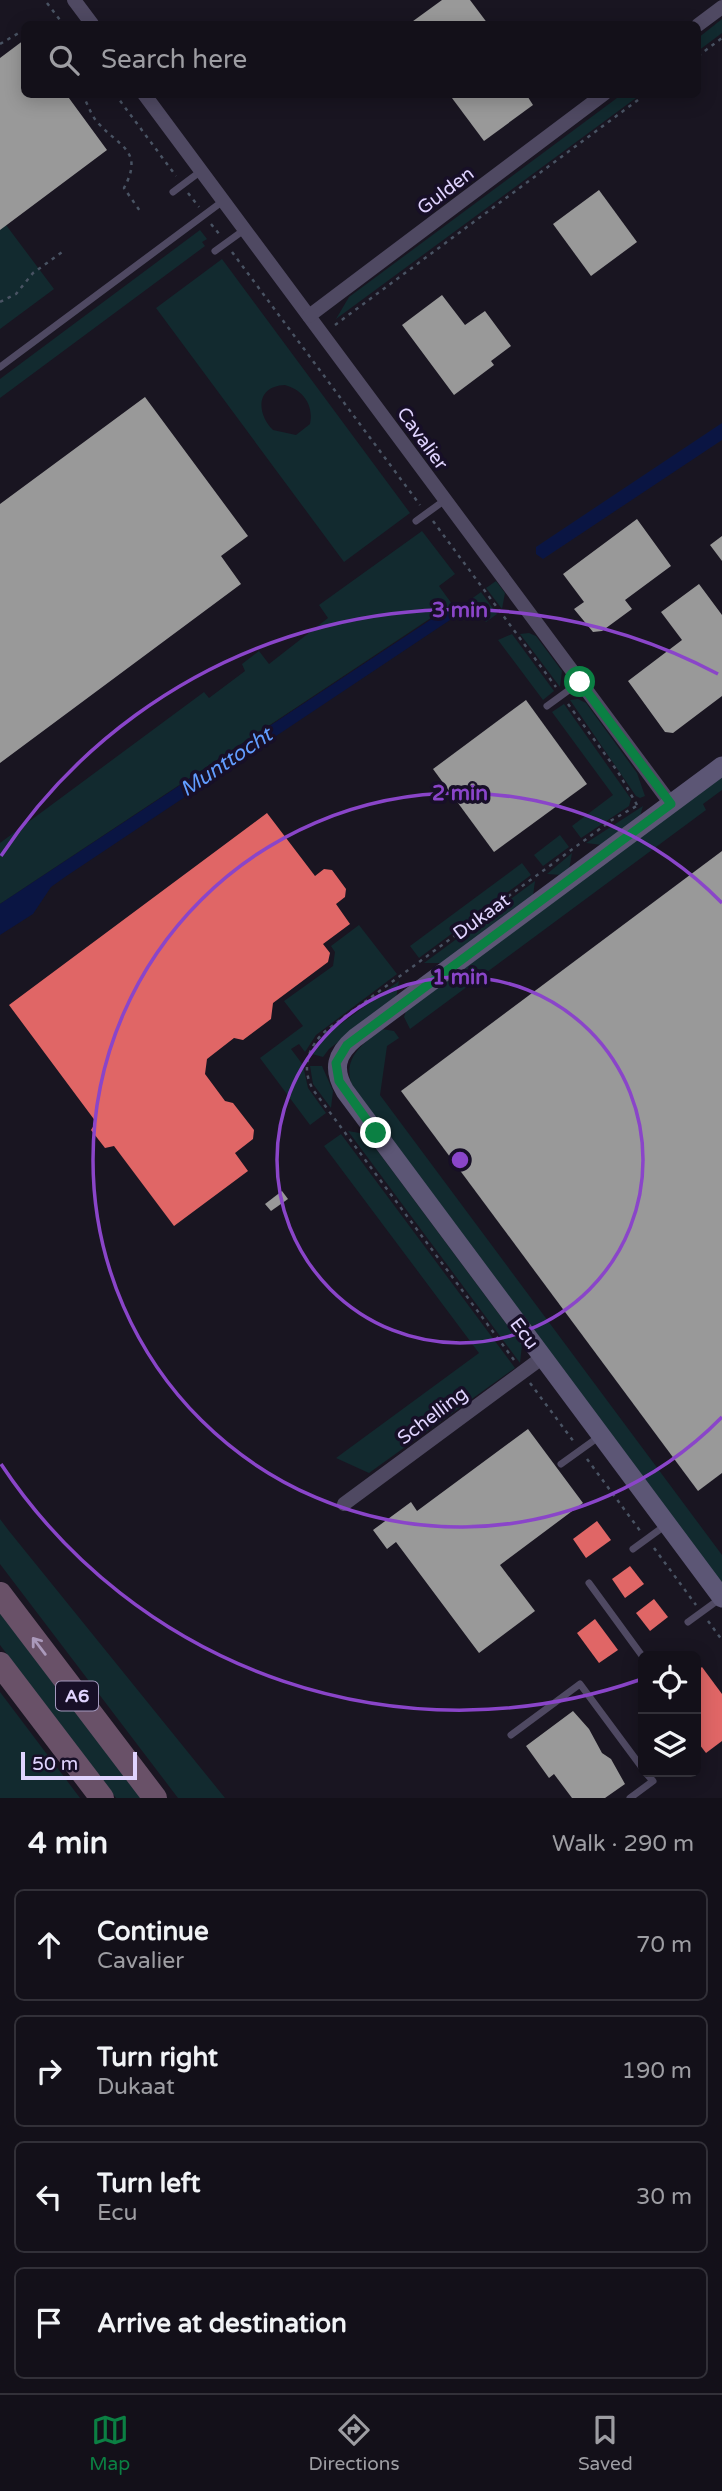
<!DOCTYPE html>
<html lang="en">
<head>
<meta charset="utf-8">
<style>
  :root { --surface:#131019; --page:#201e26; --text:#f1f3f6; --muted:#9d9da2; --line:#323038; --accent:#0b8043 }
  body { margin:0; font-family:"Varela Round",sans-serif; background:var(--page); color:var(--text) }
  .controls { position:absolute; right:21px; bottom:21px; display:grid; overflow:hidden; border-radius:10px; box-shadow:0 4px 18px #0003 }
  .controls button { width:63px; height:63px; display:grid; place-items:center; padding:0; border:0; border-bottom:2px solid var(--line); background:var(--surface); color:var(--text); font:35px sans-serif }
  .scale { position:absolute; left:21px; bottom:18px; width:116px; box-sizing:border-box; padding-left:7px; border:4px solid #e0d4ff; border-top:0; font-size:19px; line-height:24px; white-space:nowrap; color:#e0d4ff; -webkit-text-stroke:5px #170f27; paint-order:stroke }
  .stop { position:absolute; width:21px; height:21px; margin:-16px; border:5px solid #0b8043; border-radius:50%; background:#fff }
  .stop.end { background:#0b8043; border-color:#fff; box-shadow:0 2px 7px #0008 }
  .list { margin:0; padding:0; list-style:none }
  h2 { display:flex; justify-content:space-between; align-items:center; height:91px; margin:0; padding:0 28px; font-size:30px }
  h2 small { font-size:23px; font-weight:400; color:var(--muted) }
  .list li { display:grid; grid-template-columns:46px 1fr auto; gap:21px; align-items:center; box-sizing:border-box; height:112px; margin:0 14px 14px; padding:0 14px; border:2px solid var(--line); border-radius:10px }
  .list b { display:block; font-size:26px; white-space:nowrap }
  .list p { margin:0; font-size:23px; white-space:nowrap; color:var(--muted) }
  .list em { font-size:23px; font-style:normal; color:var(--muted) }
  .icon { flex:none; width:38px; height:38px; fill:none; stroke:currentColor; stroke-width:2; stroke-linecap:round; stroke-linejoin:round }
  .map { position:relative; flex:none; width:722px; height:1798px; overflow:hidden }
  .search { position:absolute; background:var(--surface); box-shadow:0 4px 18px #0003; left:21px; right:21px; top:21px; height:77px; display:flex; align-items:center; gap:18px; box-sizing:border-box; padding:0 24px; border-radius:10px; color:var(--muted); font-size:26px }
  .sheet { height:595px; background:var(--surface) }
  nav { display:flex; justify-content:space-around; align-items:center; box-sizing:border-box; height:98px; border-top:2px solid var(--line); background:var(--surface); font-size:19px; color:var(--muted) }
  nav a { display:grid; justify-items:center; gap:4px }
  nav .on { color:var(--accent) }
  .map>svg:first-child { display:block }
  .green { fill:#122a2f; fill-rule:evenodd }
  .water { fill:#0a1543 }
  .shops { fill:#e06666 }
  .industry { fill:#999 }
  .lines { fill:none; stroke-linecap:round; stroke-linejoin:round }
  .path { stroke:#495363; stroke-width:2.5; stroke-dasharray:3.5 5; stroke-linecap:butt }
  .lane { stroke:#4f4962; stroke-width:7 }
  .street { stroke:#4f4962; stroke-width:14 }
  .secondary { stroke:#5c5675; stroke-width:19 }
  .highway { stroke:#695168; stroke-width:24 }
  .oneway { stroke:#a9b }
  .route { stroke:#0b8043; stroke-width:9 }
  .ring { fill:none; stroke:#8a45c9; stroke-width:3.5 }
  .labels { text-anchor:middle; stroke-width:7; stroke-linejoin:round; paint-order:stroke }
  .shield { fill:#170f27; stroke:#a499be; stroke-width:2 }
  .shield-label { font-size:18px; font-weight:bold; fill:#e0d4ff }
  .street-label { font-size:19px; fill:#e0d4ff; stroke:#170f27 }
  .water-label { font-size:21px; font-style:italic; fill:#629dff; stroke:#170f27 }
  .centre { fill:#8a45c9; stroke:#170f27; stroke-width:3.5 }
  .ring-label { font-size:21px; text-anchor:middle; font-weight:bold; fill:#8a45c9; stroke:#170f27; stroke-width:7; stroke-linejoin:round; paint-order:stroke }
</style>
</head>
<body>
<div class="map">
<svg width="722" height="1798" viewBox="0 0 722 1798">
  <rect width="100%" height="100%" fill="#191521"/>
  <g class="green">
    <polygon points="722,19 722,33 698,51 698,38"/>
    <polygon points="621,95 640,95 336,319 349,297"/>
    <polygon points="6,225 54,289 0,329 0,230"/>
    <polygon points="200,230 207,239 202,242 205,246 0,398 0,379"/>
    <path d="M222 259 410 513 344 562 156 308ZM285 385C303 390 314 405 310 424L296 435 273 430C256 413 256 386 285 385Z"/>
    <polygon points="422,531 455,574 439,586 452,604 0,904 0,843 204,692 209,698 245,671 242,664 259,651 269,664 328,618 319,605"/>
    <polygon points="496,581 505,593 502,609 486,588"/>
    <polygon points="481,592 497,614 486,622 470,600"/>
    <polygon points="529,633 536,636 562,671 560,687 520,634"/>
    <polygon points="512,634 554,691 543,700 498,640"/>
    <polygon points="578,699 586,703 637,773 645,796 640,798 636,796 570,700"/>
    <polygon points="564,704 631,799 629,806 581,838 572,826 613,795 552,712"/>
    <polygon points="722,776 722,790 703,804 706,810 410,1029 404,1017 406,1011"/>
    <polygon points="643,806 640,816 602,845 586,843"/>
    <polygon points="560,835 569,847 543,866 534,855"/>
    <polygon points="572,853 569,870 562,875 547,874"/>
    <polygon points="522,863 531,875 419,958 410,946"/>
    <polygon points="535,881 533,896 443,963 424,963"/>
    <polygon points="359,925 397,974 316,1035 305,1052 299,1044 291,1049 303,1065 308,1088 326,1113 310,1125 260,1058 303,1026 284,1001 333,966 335,952 331,946"/>
    <polygon points="399,981 396,998 329,1049 323,1057 312,1054 323,1037"/>
    <path d="M382 1029 394 1031 399 1038 387 1046 380 1095 722 1555V1585L353 1088C341 1059 361 1045 382 1029Z"/>
    <polygon points="310,1066 322,1066 333,1091 331,1108 313,1084"/>
    <polygon points="348,1131 365,1134 522,1345 520,1363"/>
    <polygon points="341,1134 515,1368 369,1473 336,1458 479,1353 324,1146"/>
    <polygon points="0,1519 9,1531 225,1798 178,1798 0,1564"/>
    <polygon points="0,1612 142,1798 116,1798 0,1645"/>
    <polygon points="0,1692 80,1798 0,1798"/>
  </g>
  <g class="water">
    <polygon points="722,423 722,440 543,559 536,554 536,547"/>
    <polygon points="456,603 461,610 453,618 65,877 51,887 33,914 0,935 0,904"/>
  </g>
  <g class="shops">
    <polygon points="267,813 315,876 324,869 332,870 346,889 345,897 336,904 350,924 323,944 330,953 328,962 273,1003 271,1019 243,1040 234,1038 207,1059 205,1074 225,1101 233,1103 254,1130 253,1139 235,1153 248,1171 174,1226 114,1146 105,1148 91,1130 96,1122 9,1005"/>
    <polygon points="597,1521 611,1540 586,1558 573,1539"/>
    <polygon points="630,1566 644,1584 625,1598 612,1579"/>
    <polygon points="654,1599 668,1617 650,1631 636,1613"/>
    <polygon points="595,1619 618,1650 599,1663 577,1633"/>
    <polygon points="702,1667 722,1694 722,1741 706,1753 696,1740 696,1672"/>
  </g>
  <g class="industry">
    <polygon points="442,0 470,0 488,24 409,24"/>
    <polygon points="24,40 24,94 66,94 107,150 0,230 0,58"/>
    <polygon points="449,94 526,94 533,105 484,141"/>
    <polygon points="599,190 637,242 591,276 553,224"/>
    <polygon points="442,295 465,325 485,311 511,346 491,361 494,365 454,395 402,325"/>
    <polygon points="145,397 248,536 221,556 241,584 0,763 0,504"/>
    <polygon points="637,519 671,566 625,600 632,609 602,631 593,632 574,609 584,602 563,574"/>
    <polygon points="722,536 722,561 710,545"/>
    <polygon points="699,584 722,615 722,696 673,733 665,732 628,681 682,640 661,612"/>
    <polygon points="526,700 587,784 494,852 433,769"/>
    <polygon points="722,851 722,1473 698,1491 401,1091"/>
    <polygon points="282,1191 288,1199 271,1211 265,1204"/>
    <polygon points="528,1429 583,1503 500,1565 535,1611 479,1653 396,1542 387,1549 373,1530 411,1502 417,1511"/>
    <polygon points="573,1711 589,1729 602,1753 611,1759 625,1784 605,1798 572,1798 554,1774 549,1778 526,1746"/>
  </g>
  <g class="lines">
    <g class="path">
      <polyline points="47,3 63,24"/>
      <polyline points="0,44 24,30"/>
      <polyline points="698,56 722,38"/>
      <path d="M82 94C88 104 91 116 99 124 120 147 144 151 124 188L142 214"/>
      <polyline points="115,94 176,176"/>
      <polyline points="188,193 199,207"/>
      <polyline points="211,224 220,235"/>
      <polyline points="232,252 420,505"/>
      <polyline points="0,302 16,294 33,273 65,250"/>
      <polyline points="335,325 646,94"/>
      <polyline points="433,521 556,687"/>
      <polyline points="568,704 618,772 637,805"/>
      <path d="M514 1360 314 1091C300 1069 308 1045 328 1029L612 820 640 804"/>
      <polyline points="530,1383 574,1442"/>
      <polyline points="587,1459 641,1532"/>
      <polyline points="654,1548 696,1605"/>
      <polyline points="708,1621 722,1640"/>
    </g>
    <g class="lane">
      <polyline points="173,192 201,171"/>
      <polyline points="215,251 244,230"/>
      <polyline points="0,367 223,201"/>
      <polyline points="416,521 445,500"/>
      <polyline points="547,706 580,682"/>
      <polyline points="561,1464 600,1436"/>
      <polyline points="633,1549 666,1525"/>
      <polyline points="589,1583 643,1657"/>
      <polyline points="688,1622 721,1598"/>
      <polyline points="511,1735 580,1684 643,1769"/>
      <polyline points="630,1798 653,1781 645,1772"/>
    </g>
    <g class="street">
      <polyline points="74,0 92,24"/>
      <polyline points="698,25 722,7"/>
      <polyline points="144,94 671,804"/>
      <polyline points="309,316 604,94"/>
      <polyline points="344,1504 543,1357"/>
    </g>
    <path class="secondary" d="M722 766 355 1038C336 1054 332 1069 345 1091L722 1598"/>
    <g class="highway">
      <polyline points="0,1594 155,1798"/>
      <polyline points="0,1664 102,1798"/>
    </g>
  </g>
  <defs><path id="oneway-shaft" d="M-6 0H5M1.5-3L5.5 0L1.5 3" fill="none" stroke-width="1.6" stroke-linecap="round" stroke-linejoin="round" transform="scale(1.75)"/></defs>
  <use class="oneway" href="#oneway-shaft" transform="translate(39 1646) rotate(-127)"/>
  <g class="lines">
    <polyline class="route" points="376,1133 339,1081 336,1063 347,1045 671,804 580,682"/>
  </g>
  <g class="ring">
    <circle cx="460" cy="1160" r="183"/>
    <path d="M722 1417A367 367 0 1 1 722 903"/>
    <path d="M639 1680A550 550 0 0 1 1 1464M1 856A550 550 0 0 1 718 674"/>
  </g>
  <g class="labels">
    <rect class="shield" x="56" y="1681.5" width="42" height="29" rx="5"/>
    <g class="shield-label">
      <text x="77" y="1702">A6</text>
    </g>
    <g class="street-label">
      <text transform="translate(445 190) rotate(-37)" y="7">Gulden</text>
      <text transform="translate(423 438) rotate(54)" y="7">Cavalier</text>
      <text transform="translate(481 916) rotate(-36)" y="7">Dukaat</text>
      <text transform="translate(525 1333) rotate(53)" y="7">Ecu</text>
      <text transform="translate(432 1415) rotate(-37)" y="7">Schelling</text>
    </g>
    <g class="water-label">
      <text transform="translate(226 762) rotate(-34)" y="7">Munttocht</text>
    </g>
  </g>
  <circle cx="460" cy="1160" r="10" class="centre"/>
  <g class="ring-label">
    <text x="460" y="617">3 min</text>
    <text x="460" y="800">2 min</text>
    <text x="460" y="984">1 min</text>
  </g>
</svg>
<div class="controls">
<button><svg class="icon" aria-label="locate" viewBox="0 0 24 24"><circle cx="12" cy="12" r="6"/><path d="M12 2v4M12 18v4M2 12h4M18 12h4"/></svg></button>
<button><svg class="icon" aria-label="layers" viewBox="0 0 24 24"><path d="M12 4l9 5-9 5-9-5zM3 14l9 5 9-5"/></svg></button>
</div>
<div class="scale">50 m</div>
<div class="stop" style="left:580px;top:682px"></div>
<div class="stop end" style="left:376px;top:1133px"></div>
<div class="search"><svg class="icon" aria-label="search" viewBox="0 0 24 24"><circle cx="10" cy="10" r="6"/><path d="M15 15l6 6"/></svg>Search here</div>
</div>
<section class="sheet">
<h2>4 min<small>Walk · 290 m</small></h2>
<ul class="list">
<li><svg class="icon" aria-label="ahead" viewBox="0 0 24 24"><path d="M12 20V5M6 11l6-6 6 6"/></svg><div><b>Continue</b><p>Cavalier</p></div><em>70 m</em></li>
<li><svg class="icon" aria-label="right" viewBox="0 0 24 24"><path d="M7 20v-9h11M14 6l5 5-5 5"/></svg><div><b>Turn right</b><p>Dukaat</p></div><em>190 m</em></li>
<li><svg class="icon" aria-label="left" viewBox="0 0 24 24"><path d="M17 20v-9H6M10 6l-5 5 5 5"/></svg><div><b>Turn left</b><p>Ecu</p></div><em>30 m</em></li>
<li><svg class="icon" aria-label="arrive" viewBox="0 0 24 24"><path d="M6 21V4h12l-3 4 3 4H6"/></svg><div><b>Arrive at destination</b></div></li>
</ul>
</section>
<nav>
<a class="on"><svg class="icon" aria-label="map" viewBox="0 0 24 24"><path d="M3 6l6-2 6 2 6-2v14l-6 2-6-2-6 2zM9 4v14M15 6v14"/></svg>Map</a>
<a><svg class="icon" aria-label="directions" viewBox="0 0 24 24"><path d="M12 3l9 9-9 9-9-9zM9 14v-3h6M13 9l2 2-2 2"/></svg>Directions</a>
<a><svg class="icon" aria-label="saved" viewBox="0 0 24 24"><path d="M7 4h10v16l-5-4-5 4z"/></svg>Saved</a>
</nav>
</body>
</html>
